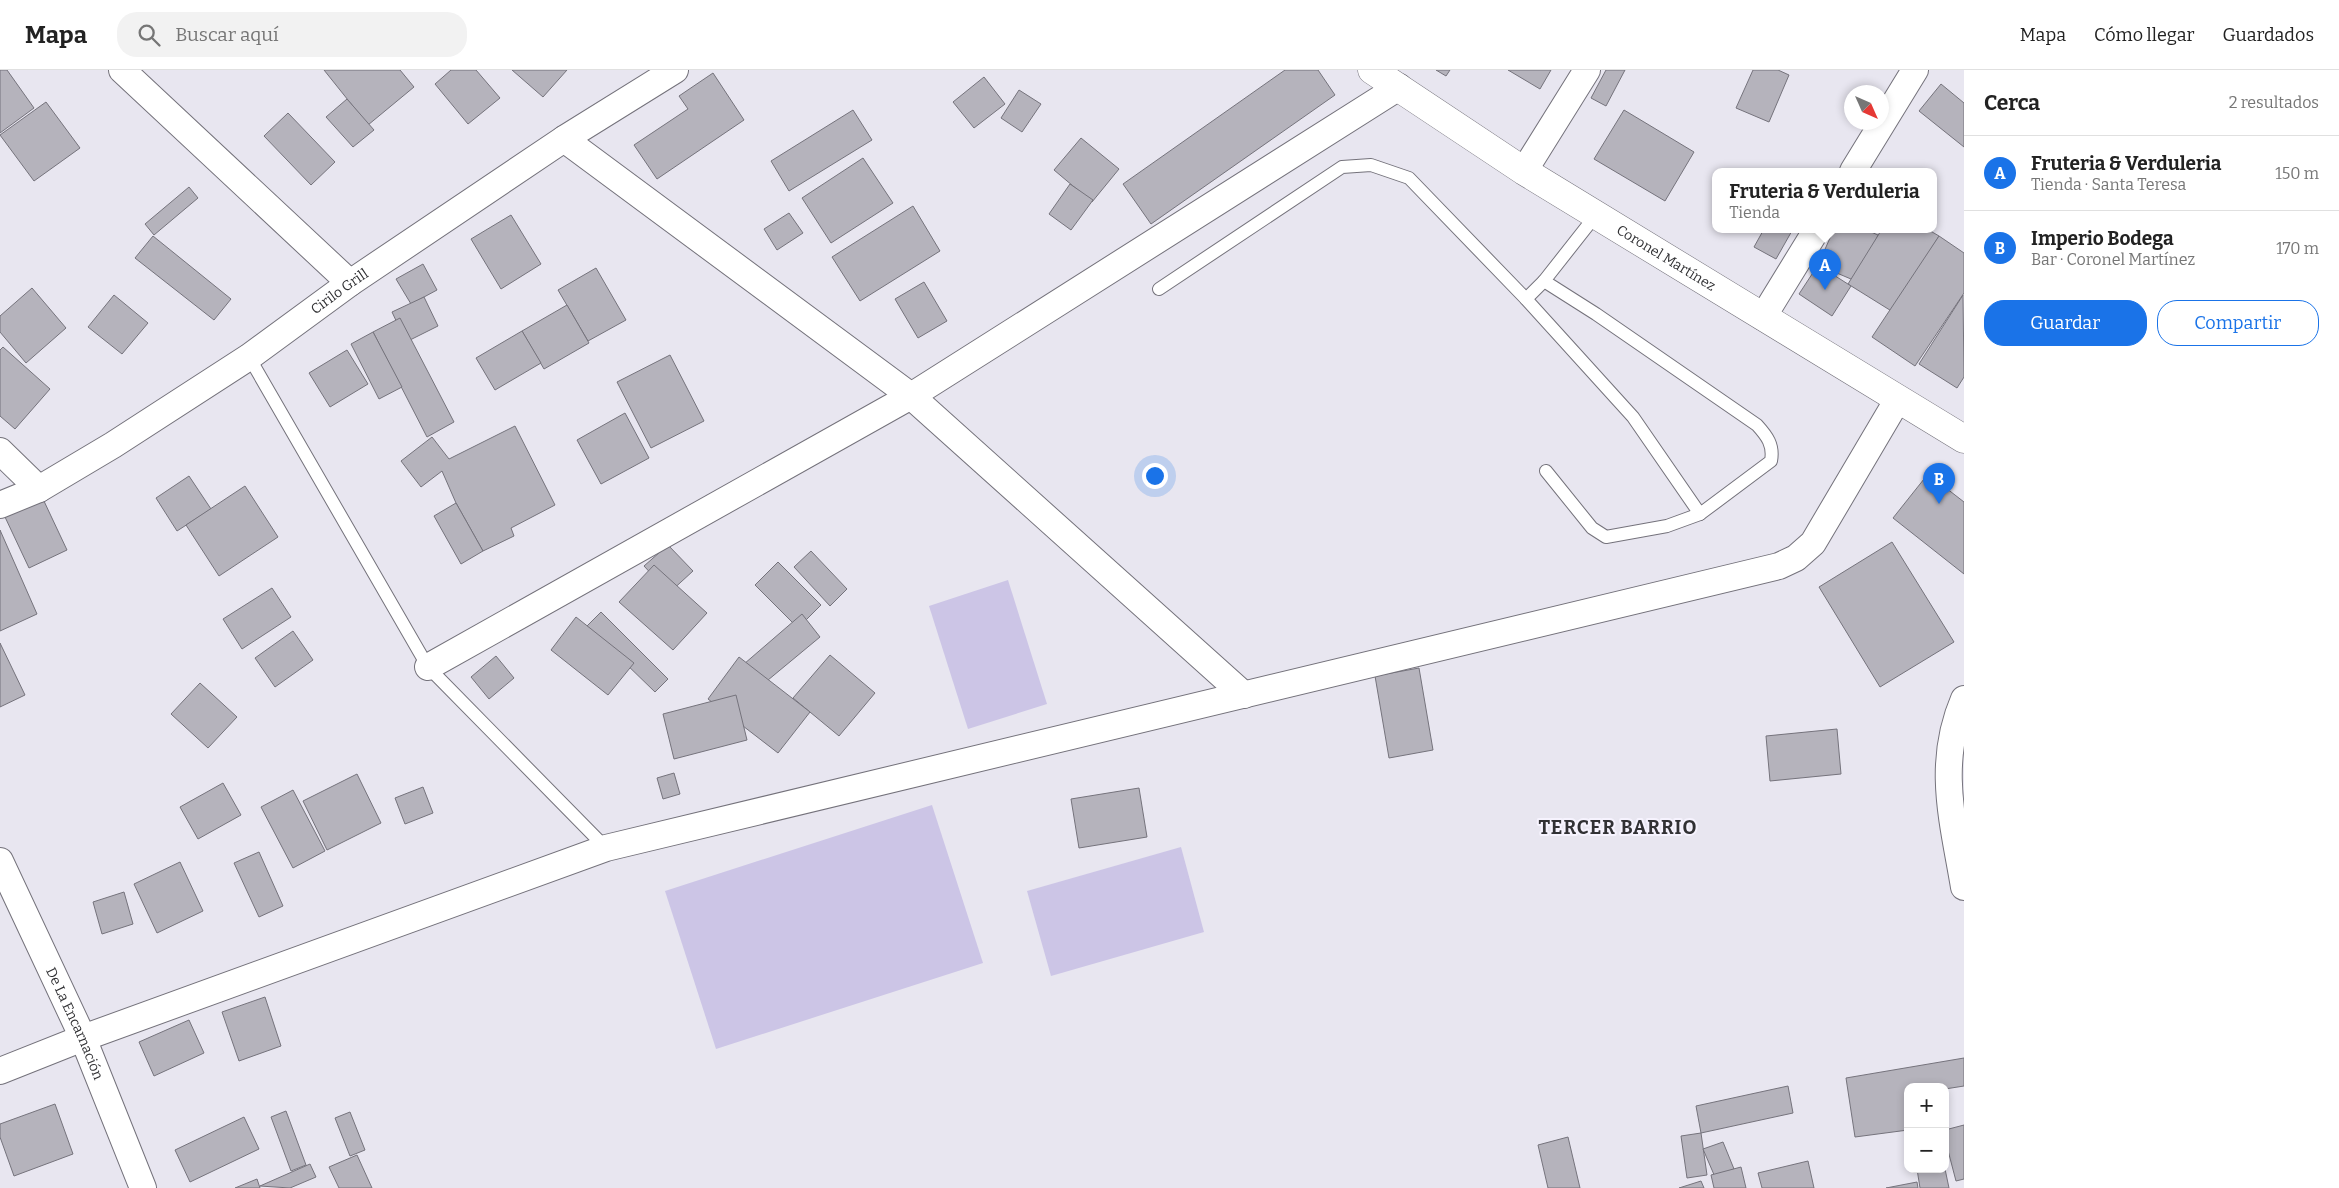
<!DOCTYPE html>
<html lang="es">
<head>
<meta charset="utf-8">
<style>
  :root { --surface:#fff; --page:#f2f2f2; --text:#222; --muted:#767676; --line:#e0e0e0; --accent:#1a73e8 }
  body { margin:0; font-family:Bitter,serif; background:var(--page); color:var(--text) }
  .controls { position:absolute; right:15px; bottom:15px; display:grid; overflow:hidden; border-radius:10px; box-shadow:0 2px 8px #0003 }
  .controls button { width:45px; height:45px; display:grid; place-items:center; padding:0; border:0; border-bottom:1px solid var(--line); background:var(--surface); color:var(--text); font:25px sans-serif }
  .compass { position:absolute; left:1844px; top:15px; width:45px; height:45px; border-radius:50%; background:var(--surface); box-shadow:0 2px 8px #0003; rotate:135deg }
  .you { position:absolute; left:1154px; top:405px; width:18px; height:18px; margin:-12px; border:4px solid #fff; border-radius:50%; background:#1a73e8; box-shadow:0 0 0 8px #1a73e833 }
  .badge { display:grid; place-items:center; width:32px; height:32px; border-radius:50%; background:var(--accent); color:#fff; font-size:16px; font-weight:700 }
  .pin { position:absolute; translate:-50% -41px; filter:drop-shadow(0 1px 2px #0008) }
  .pin::after { content:''; position:absolute; top:26px; width:18px; height:15px; background:inherit; clip-path:polygon(0 0,100% 0,50% 100%) }
  .popup { position:absolute; left:1712px; top:98px; width:225px; height:65px; box-sizing:border-box; display:grid; place-content:center; border-radius:10px; background:var(--surface); filter:drop-shadow(0 1px 4px #0005); font-size:16px; white-space:nowrap; color:var(--muted) }
  .popup b { font-size:19px; color:var(--text) }
  .popup::after { content:''; position:absolute; left:50%; top:100%; margin-left:-10px; border:10px solid transparent; border-top-color:var(--surface) }
  .list { margin:0; padding:0; list-style:none }
  h2 { display:flex; justify-content:space-between; align-items:center; height:65px; margin:0; padding:0 20px; font-size:21px }
  h2 small { font-size:16px; font-weight:400; color:var(--muted) }
  .list li { display:grid; grid-template-columns:32px 1fr auto; gap:15px; align-items:center; box-sizing:border-box; height:75px; padding:0 20px; border-top:1px solid var(--line) }
  .list b { display:block; font-size:19px; white-space:nowrap }
  .list p { margin:0; font-size:16px; white-space:nowrap; color:var(--muted) }
  .list em { font-size:16px; font-style:normal; color:var(--muted) }
  .actions { display:flex; gap:10px; padding:15px 20px }
  .actions a { flex:1; padding:11px 0; border:1px solid var(--accent); border-radius:20px; text-align:center; font-size:18px; color:var(--accent) }
  .actions .main { background:var(--accent); color:#fff }
  .icon { flex:none; width:28px; height:28px; fill:none; stroke:currentColor; stroke-width:2; stroke-linecap:round; stroke-linejoin:round }
  .map { position:relative; flex:none; width:1964px; height:1118px; overflow:hidden }
  header { display:flex; align-items:center; gap:30px; box-sizing:border-box; height:70px; padding:0 25px; background:var(--surface); border-bottom:1px solid var(--line) }
  header strong { font-size:24px }
  nav { display:flex; gap:28px; margin-inline-start:auto; font-size:18px }
  .search { width:350px; height:45px; background:var(--page); display:flex; align-items:center; gap:12px; box-sizing:border-box; padding:0 18px; border-radius:20px; color:var(--muted); font-size:19px }
  main { display:flex }
  aside { flex:1; background:var(--surface) }
  .map>svg:first-child { display:block }
  .green { fill:#ccc5e6 }
  .building { fill:#b5b3bc; stroke:#75737c }
  .lines { fill:none; stroke-linecap:round; stroke-linejoin:round }
  .service-casing { stroke:#74727b; stroke-width:14 }
  .minor-casing { stroke:#74727b; stroke-width:28 }
  .secondary-casing { stroke:#74727b; stroke-width:29 }
  .service { stroke:#fff; stroke-width:12 }
  .minor { stroke:#fff; stroke-width:26 }
  .secondary { stroke:#fff; stroke-width:28 }
  .labels { text-anchor:middle; stroke-width:4; stroke-linejoin:round; paint-order:stroke }
  .street-label { font-size:14px; fill:#313134; stroke:#f6f3fe }
  .district-label { font-size:19px; font-weight:bold; letter-spacing:1px; fill:#313134; stroke:#f6f3fe }
</style>
</head>
<body>
<header>
<strong>Mapa</strong>
<div class="search"><svg class="icon" aria-label="search" viewBox="0 0 24 24"><circle cx="10" cy="10" r="6"/><path d="M15 15l6 6"/></svg>Buscar aquí</div>
<nav><a>Mapa</a><a>Cómo llegar</a><a>Guardados</a></nav>
</header>
<main>
<div class="map">
<svg width="1964" height="1118" viewBox="0 0 1964 1118">
  <rect width="100%" height="100%" fill="#e8e6f0"/>
  <g class="green">
    <polygon points="1008,510 1047,634 968,659 929,536"/>
    <polygon points="932,735 983,893 716,979 665,821"/>
    <polygon points="1181,777 1204,862 1051,906 1027,821"/>
  </g>
  <g class="building">
    <polygon points="0,0 7,0 34,38 0,63"/>
    <polygon points="324,0 400,0 414,17 368,55"/>
    <polygon points="451,0 476,0 500,28 468,54 435,14"/>
    <polygon points="512,0 567,0 543,27"/>
    <polygon points="1285,0 1318,0 1335,25 1151,154 1123,114"/>
    <polygon points="1436,0 1450,0 1446,6"/>
    <polygon points="1508,0 1551,0 1540,19"/>
    <polygon points="1606,0 1625,0 1606,36 1591,28"/>
    <polygon points="1753,0 1778,0 1789,5 1769,52 1736,38"/>
    <polygon points="713,3 744,50 657,109 634,75 688,39 679,26"/>
    <polygon points="984,7 1005,34 974,58 953,32"/>
    <polygon points="1941,14 1964,33 1964,77 1919,41"/>
    <polygon points="1019,20 1041,34 1022,62 1001,48"/>
    <polygon points="347,29 374,60 353,77 326,47"/>
    <polygon points="46,32 80,78 34,111 0,65"/>
    <polygon points="853,40 872,70 789,121 771,91"/>
    <polygon points="1624,40 1694,82 1665,131 1594,89"/>
    <polygon points="288,43 335,92 311,115 264,66"/>
    <polygon points="1081,68 1119,99 1092,132 1054,100"/>
    <polygon points="863,88 893,133 831,173 802,128"/>
    <polygon points="1070,114 1093,130 1071,160 1049,144"/>
    <polygon points="189,117 198,128 154,165 145,154"/>
    <polygon points="913,136 940,181 860,231 832,187"/>
    <polygon points="789,143 803,163 777,180 764,159"/>
    <polygon points="511,145 541,194 501,219 471,169"/>
    <polygon points="1764,159 1793,159 1776,189 1754,177"/>
    <polygon points="1834,159 1864,159 1878,165 1858,212 1818,195"/>
    <polygon points="1882,159 1927,159 1939,166 1893,242 1848,214"/>
    <polygon points="153,166 231,229 214,250 135,188"/>
    <polygon points="1939,166 1964,183 1964,223 1915,296 1872,267"/>
    <polygon points="423,194 437,220 411,234 396,209"/>
    <polygon points="1818,195 1851,216 1832,246 1799,224"/>
    <polygon points="596,198 626,250 588,271 558,220"/>
    <polygon points="924,212 947,251 918,268 895,229"/>
    <polygon points="32,218 66,258 26,293 0,262 0,246"/>
    <polygon points="114,225 148,253 122,284 88,257"/>
    <polygon points="1963,225 1964,307 1957,318 1919,294"/>
    <polygon points="424,227 438,256 406,272 392,242"/>
    <polygon points="567,235 589,273 544,299 522,261"/>
    <polygon points="400,248 454,352 427,367 373,262"/>
    <polygon points="522,261 541,293 495,320 476,288"/>
    <polygon points="373,262 402,317 379,329 351,274"/>
    <polygon points="3,277 50,319 15,359 0,346 0,280"/>
    <polygon points="347,280 368,314 330,337 309,303"/>
    <polygon points="670,285 704,351 651,378 617,312"/>
    <polygon points="625,343 649,388 601,414 577,370"/>
    <polygon points="515,356 555,435 511,458 514,466 483,481 456,433 442,401 421,417 401,391 432,367 449,389"/>
    <polygon points="1928,404 1964,432 1964,504 1893,448"/>
    <polygon points="189,406 211,439 177,461 156,428"/>
    <polygon points="245,416 278,467 219,506 186,455"/>
    <polygon points="43,429 67,480 29,498 5,447"/>
    <polygon points="456,433 483,481 461,494 434,446"/>
    <polygon points="0,460 37,544 0,561"/>
    <polygon points="1892,472 1954,572 1880,617 1819,517"/>
    <polygon points="668,475 693,501 669,523 644,496"/>
    <polygon points="811,481 847,519 830,536 794,497"/>
    <polygon points="778,492 821,535 798,558 755,515"/>
    <polygon points="654,495 707,543 673,580 619,532"/>
    <polygon points="272,518 291,547 242,579 223,549"/>
    <polygon points="601,542 668,609 655,622 587,556"/>
    <polygon points="802,544 820,567 762,615 744,594"/>
    <polygon points="576,547 634,593 608,625 551,580"/>
    <polygon points="293,561 313,590 275,617 255,588"/>
    <polygon points="0,573 25,625 0,637"/>
    <polygon points="830,585 875,623 839,666 793,628"/>
    <polygon points="496,586 514,608 489,629 471,607"/>
    <polygon points="739,587 810,642 778,683 708,629"/>
    <polygon points="1419,598 1433,680 1389,688 1375,606"/>
    <polygon points="200,613 237,647 208,678 171,644"/>
    <polygon points="736,625 747,670 674,689 663,644"/>
    <polygon points="1837,659 1841,704 1770,711 1766,666"/>
    <polygon points="674,703 680,724 663,729 657,708"/>
    <polygon points="357,704 381,753 327,780 303,731"/>
    <polygon points="223,713 241,745 198,769 180,737"/>
    <polygon points="423,717 433,743 405,754 395,728"/>
    <polygon points="1139,718 1147,767 1079,778 1071,729"/>
    <polygon points="293,720 325,781 293,798 261,737"/>
    <polygon points="259,782 283,836 259,847 234,793"/>
    <polygon points="180,792 203,841 157,863 134,814"/>
    <polygon points="124,822 133,854 102,864 93,832"/>
    <polygon points="265,927 281,976 239,991 222,942"/>
    <polygon points="189,950 204,983 154,1006 139,972"/>
    <polygon points="1964,988 1964,1016 1945,1019 1945,1017 1908,1017 1908,1060 1855,1067 1846,1008"/>
    <polygon points="1788,1016 1793,1043 1701,1063 1696,1036"/>
    <polygon points="55,1034 73,1084 14,1106 0,1067 0,1054"/>
    <polygon points="286,1041 306,1095 291,1101 271,1047"/>
    <polygon points="350,1042 365,1080 350,1086 335,1048"/>
    <polygon points="244,1047 259,1079 190,1112 175,1080"/>
    <polygon points="1964,1055 1964,1109 1956,1111 1945,1069 1945,1060"/>
    <polygon points="1701,1063 1707,1105 1687,1108 1681,1066"/>
    <polygon points="1568,1067 1580,1118 1548,1118 1538,1075"/>
    <polygon points="1723,1072 1734,1099 1715,1107 1703,1079"/>
    <polygon points="357,1085 372,1118 339,1118 329,1097"/>
    <polygon points="1808,1091 1814,1118 1762,1118 1758,1103"/>
    <polygon points="310,1094 316,1107 290,1118 260,1116"/>
    <polygon points="1741,1097 1746,1118 1714,1118 1711,1105"/>
    <polygon points="1917,1099 1945,1099 1949,1118 1920,1118"/>
    <polygon points="257,1109 260,1118 235,1118"/>
    <polygon points="1701,1111 1704,1118 1679,1118"/>
    <polygon points="1917,1112 1918,1118 1886,1118"/>
  </g>
  <g class="lines">
    <g class="service-casing">
      <g id="service">
        <polyline points="1159,219 1342,97 1371,95 1409,108 1526,229 1544,211"/>
        <path d="M1526 229 1633 347 1700 444 1771 391C1774 375 1767 366 1757 355L1596 244 1544 211 1596 145"/>
        <polyline points="249,287 428,597 606,778"/>
        <polyline points="1546,401 1592,458 1606,467 1667,456 1700,444"/>
      </g>
    </g>
    <g class="minor-casing">
      <g id="minor">
        <polyline points="122,0 350,213"/>
        <polyline points="564,69 911,326 1244,625"/>
        <polyline points="1524,101 1587,0"/>
        <polyline points="1853,101 1915,0"/>
        <polyline points="1763,247 1817,159"/>
        <polyline points="0,381 39,419"/>
        <path id="s1" d="M0 435 39 419 113 375 249 287 350 213 564 69 675 0"/>
        <polyline points="428,597 911,326 1399,17"/>
        <path d="M1964 629C1936 694 1953 751 1964 817"/>
        <path id="s2" d="M0 791 83 968 143 1118"/>
        <polyline points="0,1001 83,968 606,778 1779,496 1796,488 1813,473 1898,329"/>
      </g>
    </g>
    <g class="secondary-casing">
      <g id="secondary">
        <path id="s3" d="M1372 0 1524 101 1964 369"/>
      </g>
    </g>
    <use href="#service" class="service"/>
    <use href="#minor" class="minor"/>
    <use href="#secondary" class="secondary"/>
  </g>
  <g class="labels">
    <g class="street-label">
      <text dy="5" stroke="none"><textPath href="#s3" startOffset="349">Coronel Martínez</textPath></text>
      <text dy="5" stroke="none"><textPath href="#s1" startOffset="402">Cirilo Grill</textPath></text>
      <text dy="5" stroke="none"><textPath href="#s2" startOffset="179">De La Encarnación</textPath></text>
    </g>
    <g class="district-label">
      <text x="1618" y="764">TERCER BARRIO</text>
    </g>
  </g>
</svg>
<div class="controls">
<button>+</button>
<button>−</button>
</div>
<svg class="compass" viewBox="-18 -18 36 36"><path d="M0-13l5 13h-10z" fill="#e53935"/><path d="M0 13l5-13h-10z" fill="#767676"/></svg>
<div class="you"></div>
<div class="pin badge" style="left:1825px;top:220px">A</div>
<div class="popup"><b>Fruteria &amp; Verduleria</b>Tienda</div>
<div class="pin badge" style="left:1939px;top:434px">B</div>
</div>
<aside>
<h2>Cerca<small>2 resultados</small></h2>
<ul class="list">
<li><span class="badge">A</span><div><b>Fruteria &amp; Verduleria</b><p>Tienda · Santa Teresa</p></div><em>150 m</em></li>
<li><span class="badge">B</span><div><b>Imperio Bodega</b><p>Bar · Coronel Martínez</p></div><em>170 m</em></li>
</ul>
<div class="actions"><a class="main">Guardar</a><a>Compartir</a></div>
</aside>
</main>
</body>
</html>
